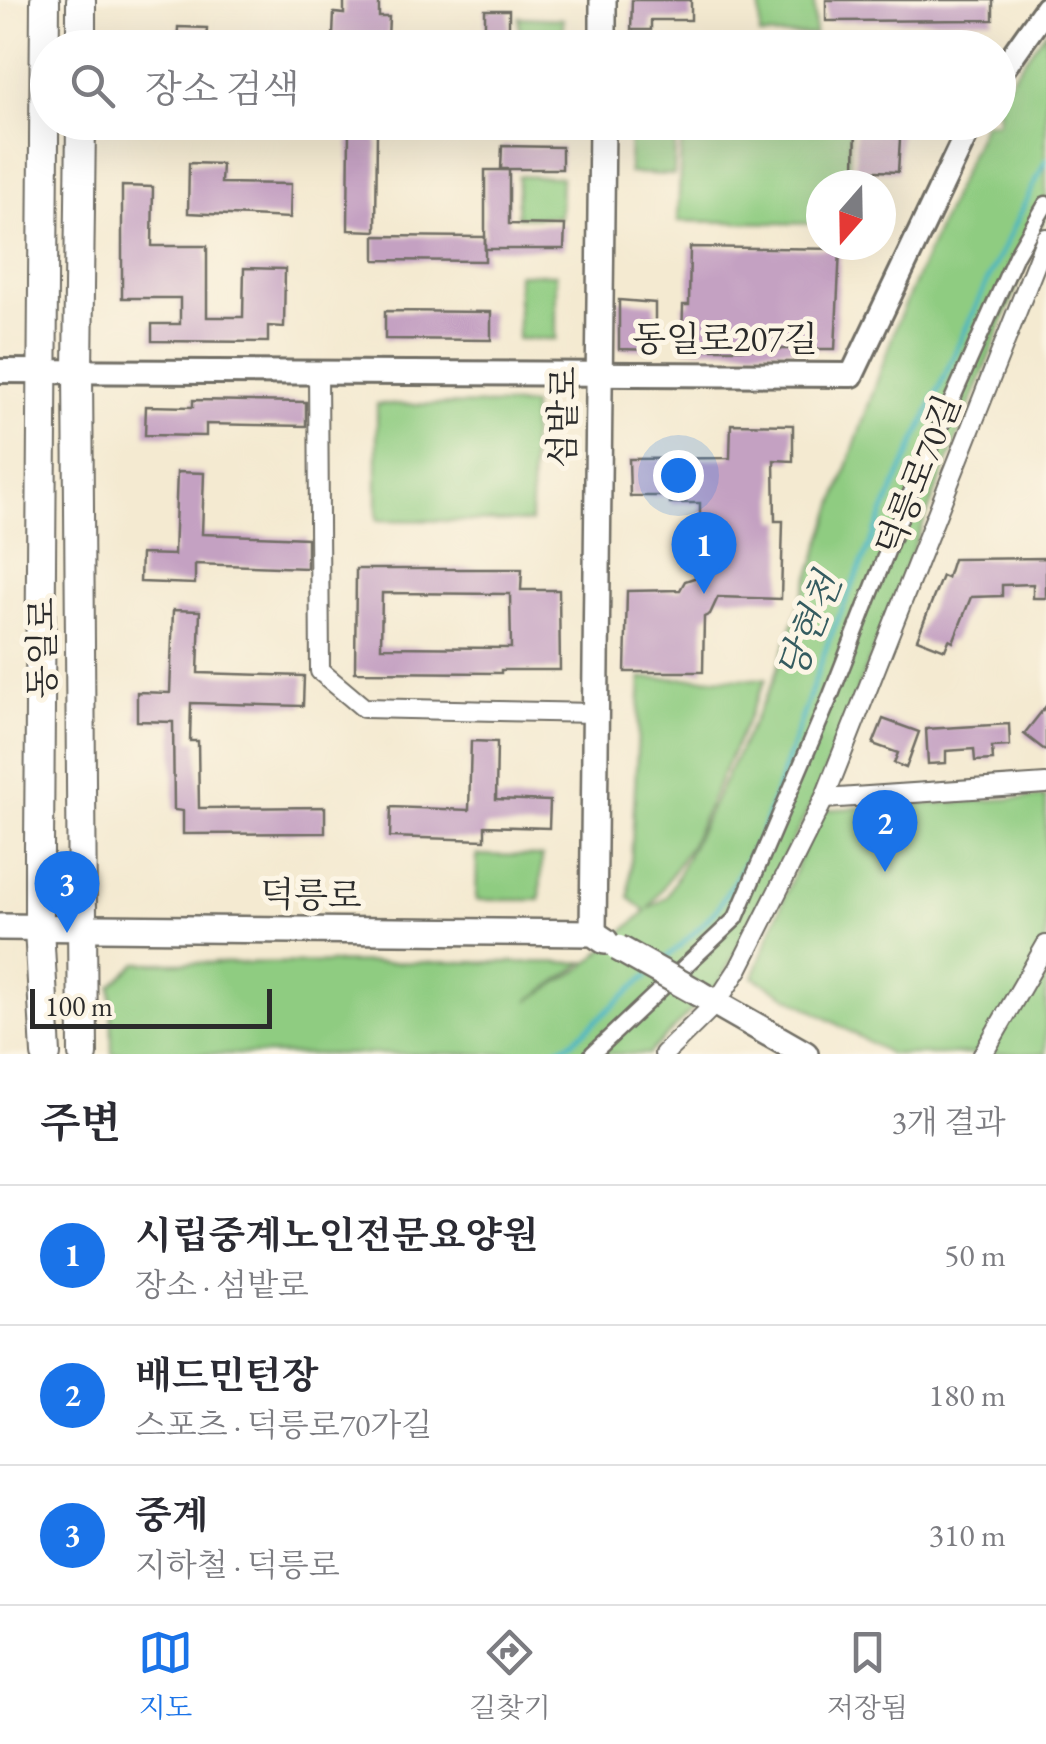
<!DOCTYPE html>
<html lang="ko">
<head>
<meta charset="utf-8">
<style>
  :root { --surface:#fff; --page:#f7f7f7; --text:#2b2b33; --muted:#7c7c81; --line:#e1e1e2; --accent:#1a73e8 }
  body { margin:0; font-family:"EB Garamond","Noto Serif KR",serif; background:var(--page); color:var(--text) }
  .compass { position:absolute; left:806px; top:170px; width:90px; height:90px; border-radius:50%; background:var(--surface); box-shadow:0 10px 40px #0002; rotate:200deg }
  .scale { position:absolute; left:30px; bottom:25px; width:242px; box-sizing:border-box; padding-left:10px; border:5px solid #2b2b2b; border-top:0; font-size:28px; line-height:35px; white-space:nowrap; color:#2b2b2b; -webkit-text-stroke:8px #fcf5e5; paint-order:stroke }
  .you { position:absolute; left:678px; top:475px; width:35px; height:35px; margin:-25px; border:8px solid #fff; border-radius:50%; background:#1a73e8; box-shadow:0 0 0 15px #1a73e833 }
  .badge { display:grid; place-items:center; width:65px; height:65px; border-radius:50%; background:var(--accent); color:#fff; font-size:32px; font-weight:700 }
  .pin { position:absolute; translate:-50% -82px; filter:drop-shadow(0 2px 5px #0008) }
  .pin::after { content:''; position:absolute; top:52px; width:35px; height:30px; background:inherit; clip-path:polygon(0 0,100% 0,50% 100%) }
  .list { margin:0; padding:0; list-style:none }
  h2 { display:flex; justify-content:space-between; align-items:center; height:130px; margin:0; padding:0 40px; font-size:42px }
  h2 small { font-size:32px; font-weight:400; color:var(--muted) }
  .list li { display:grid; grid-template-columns:65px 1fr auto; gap:30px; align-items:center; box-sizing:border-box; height:140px; padding:0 40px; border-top:2px solid var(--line) }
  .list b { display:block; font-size:38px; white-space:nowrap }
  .list p { margin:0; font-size:32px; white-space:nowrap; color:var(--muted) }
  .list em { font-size:32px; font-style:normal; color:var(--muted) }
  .icon { flex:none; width:55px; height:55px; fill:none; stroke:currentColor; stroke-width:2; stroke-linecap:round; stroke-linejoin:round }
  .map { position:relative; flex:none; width:1046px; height:1054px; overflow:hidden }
  .search { position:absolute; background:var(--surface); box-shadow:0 10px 40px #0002; left:30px; right:30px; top:30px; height:110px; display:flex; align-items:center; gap:25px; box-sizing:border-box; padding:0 35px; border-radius:55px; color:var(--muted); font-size:38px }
  .sheet { height:550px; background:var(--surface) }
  nav { display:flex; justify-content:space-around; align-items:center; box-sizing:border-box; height:140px; border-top:2px solid var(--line); background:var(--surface); font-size:28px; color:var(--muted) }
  nav a { display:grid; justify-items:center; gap:5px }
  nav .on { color:var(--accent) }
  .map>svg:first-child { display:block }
  .green { fill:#8fcc81; stroke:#5d7c56; stroke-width:2.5 }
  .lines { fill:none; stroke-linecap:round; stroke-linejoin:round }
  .stream { stroke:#48b6c1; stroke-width:5 }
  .building { fill:#c4a1c2; fill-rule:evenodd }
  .pedestrian-casing { stroke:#716e65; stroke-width:19 }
  .minor-casing { stroke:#716e65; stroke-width:22 }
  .tertiary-casing { stroke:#716e65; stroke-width:28 }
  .secondary-casing { stroke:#716e65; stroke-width:30 }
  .primary-casing { stroke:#716e65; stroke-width:32 }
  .pedestrian { stroke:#fff; stroke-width:14 }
  .minor { stroke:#fff; stroke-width:18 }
  .tertiary { stroke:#fff; stroke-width:22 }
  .secondary { stroke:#fff; stroke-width:25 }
  .primary { stroke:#fff; stroke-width:28 }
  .secondary-bridge-casing { stroke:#716e65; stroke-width:30; stroke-linecap:butt }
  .secondary-bridge { stroke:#fff; stroke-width:25 }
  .labels { text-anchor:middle; stroke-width:10; stroke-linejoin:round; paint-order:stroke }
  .street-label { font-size:35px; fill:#2b2b2b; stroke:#fcf5e5 }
  .water-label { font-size:38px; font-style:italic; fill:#355c60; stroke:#fcf5e5 }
</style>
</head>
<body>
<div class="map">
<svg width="1046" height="1054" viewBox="0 0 1046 1054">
  <rect width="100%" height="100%" fill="#fcf5e5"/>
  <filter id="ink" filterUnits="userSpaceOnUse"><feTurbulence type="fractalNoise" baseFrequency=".01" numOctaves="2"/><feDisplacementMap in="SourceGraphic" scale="20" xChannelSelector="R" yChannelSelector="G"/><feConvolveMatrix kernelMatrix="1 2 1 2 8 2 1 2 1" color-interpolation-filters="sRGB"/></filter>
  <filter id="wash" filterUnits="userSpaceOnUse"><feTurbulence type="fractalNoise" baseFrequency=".0048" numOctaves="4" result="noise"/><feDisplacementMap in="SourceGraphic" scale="40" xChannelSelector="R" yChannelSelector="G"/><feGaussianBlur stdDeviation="2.25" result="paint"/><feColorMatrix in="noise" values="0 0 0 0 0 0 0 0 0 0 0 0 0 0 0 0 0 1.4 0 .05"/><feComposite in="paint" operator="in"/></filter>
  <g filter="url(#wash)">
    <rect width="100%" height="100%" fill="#f4ead1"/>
    <g class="green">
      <polygon points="760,0 814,0 815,35 760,36"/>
      <polygon points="519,17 563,19 563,47 519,47"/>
      <polygon points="1046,30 1046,213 816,795 720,982 648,1054 112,1054 111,986 137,963 585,962 528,1001 584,967 646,911 629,898 641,678 766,679 690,846 649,909 667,897 772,684 897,323 984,123 998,122 999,95"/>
      <polygon points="630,123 676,123 674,175 629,173"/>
      <polygon points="682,123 850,123 849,185 821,185 821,224 678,221"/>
      <polygon points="518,176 561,177 560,217 517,217"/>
      <rect x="518" y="274" width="38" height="65"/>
      <polygon points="377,404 532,405 531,522 377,520"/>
      <polygon points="1046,797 1046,1054 890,1054 753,977 819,810"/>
      <polygon points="477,855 542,856 540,900 476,900"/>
    </g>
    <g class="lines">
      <g class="stream">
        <polyline points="662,962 693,934 717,909 760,838 829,640 891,495 986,284 1046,160"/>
        <polyline points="548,1054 572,1042 647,976"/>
      </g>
    </g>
    <g id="blocks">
      <g class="building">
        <polygon points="344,0 379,0 379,17 389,17 388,39 333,36 334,13 344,14"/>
        <polygon points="632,0 691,0 691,20 651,20 651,30 631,30"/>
        <polygon points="826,0 993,0 993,20 826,21"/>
        <rect x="485" y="10" width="24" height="38"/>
        <polygon points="178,27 207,28 206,48 177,48"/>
        <polygon points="856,122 901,122 898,172 855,170"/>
        <polygon points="349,129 377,130 376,231 348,230"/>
        <polygon points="502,146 562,147 562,169 501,169"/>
        <polygon points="189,163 222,164 221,183 291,184 290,218 188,213"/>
        <polygon points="485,170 509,170 509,224 565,225 564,249 485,249"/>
        <polygon points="122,186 153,187 152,246 207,246 207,317 243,317 244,268 285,269 284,327 268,326 268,342 152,341 152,324 180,324 180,298 122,298"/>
        <polygon points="375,236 485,237 485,261 375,260"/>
        <polygon points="690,247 840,249 835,349 682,349 683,305 689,305"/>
        <polygon points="619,300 655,303 655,350 619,349"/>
        <polygon points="385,311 491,312 491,340 385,339"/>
        <polygon points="193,400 306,402 306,426 206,424 206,436 145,435 146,406 193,407"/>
        <polygon points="731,424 793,425 793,461 774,460 775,521 783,521 781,599 718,597 710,614 704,617 703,672 625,672 627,591 680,590 685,581 700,576 700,503 670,503 670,496 630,496 629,459 730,458"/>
        <polygon points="177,472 204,473 202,534 307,538 307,568 195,564 195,584 140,582 141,554 174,555"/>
        <polygon points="1046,558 1046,598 1033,598 1033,584 1002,585 1002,596 971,597 953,642 949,640 945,650 917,639 942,576 947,578 953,559"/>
        <path d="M356 569H522L521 590H559L560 670H501V673L355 672ZM382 593 510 594 511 648 381 647Z"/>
        <polygon points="173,610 200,611 198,673 304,676 303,706 191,703 190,741 198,741 199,808 325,807 325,833 183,834 183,811 174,810 173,722 137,721 137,692 170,693"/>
        <polygon points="1046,706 1046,751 1024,734"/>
        <polygon points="883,719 919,732 906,768 894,763 898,753 873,744"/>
        <polygon points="1009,724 1010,746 992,747 993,760 975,761 974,749 946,751 946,763 928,764 926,729"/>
        <polygon points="471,741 497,742 496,799 550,801 549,828 485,826 485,840 390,837 391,807 469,810"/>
      </g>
    </g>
  </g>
  <g filter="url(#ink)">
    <use href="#blocks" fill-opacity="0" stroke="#716e65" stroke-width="2.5"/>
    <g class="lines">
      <g class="pedestrian-casing">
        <polyline id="pedestrian" points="592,1054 736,918 831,695 902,513 1016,255 1046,204"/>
      </g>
      <g class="minor-casing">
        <g id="minor">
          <polyline points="318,372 320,671 364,708 595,713"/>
          <polyline points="824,799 1046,784"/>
          <polyline points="664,1054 716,1003 739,968 824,799 1046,238"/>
          <polyline points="983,1054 1046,945"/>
        </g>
      </g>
      <g class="tertiary-casing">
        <g id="tertiary">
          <polyline points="998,76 1046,8"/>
          <polyline points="0,371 852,375 972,122"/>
        </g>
      </g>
      <g class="secondary-casing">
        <g id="secondary">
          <polyline points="603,48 603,0"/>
          <polyline points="0,927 593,933 605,941"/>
          <polyline points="593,933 602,122"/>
          <polyline points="698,993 805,1054"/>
        </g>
      </g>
      <g class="primary-casing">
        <g id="primary">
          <polyline points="45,0 39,849 39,928 46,1054"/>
          <polyline points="81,48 81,0"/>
          <polyline points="81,122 78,371 83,1054"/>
        </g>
      </g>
      <use href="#pedestrian" class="pedestrian"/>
      <use href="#minor" class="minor"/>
      <use href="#tertiary" class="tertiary"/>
      <use href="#secondary" class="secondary"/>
      <use href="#primary" class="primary"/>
      <g class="secondary-bridge-casing">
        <polyline id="secondary-bridge" points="618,948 698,993"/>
      </g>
      <use href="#secondary-bridge" class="secondary-bridge"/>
    </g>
  </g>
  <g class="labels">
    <g class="street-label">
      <text x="725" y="351">동일로207길</text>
      <text transform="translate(563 417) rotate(-89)" y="12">섬밭로</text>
      <text transform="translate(918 475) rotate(-68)" y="12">덕릉로70길</text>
      <text transform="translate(42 648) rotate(-90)" y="12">동일로</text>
      <text transform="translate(311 895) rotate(1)" y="12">덕릉로</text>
    </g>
    <g class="water-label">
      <text transform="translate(809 626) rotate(-68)" y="13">당현천</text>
    </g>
  </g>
</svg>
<svg class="compass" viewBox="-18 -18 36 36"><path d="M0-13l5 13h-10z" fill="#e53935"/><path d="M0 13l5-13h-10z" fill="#7c7c81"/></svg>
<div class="scale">100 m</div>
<div class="you"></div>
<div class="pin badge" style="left:704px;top:594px">1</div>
<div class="pin badge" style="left:885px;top:872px">2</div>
<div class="pin badge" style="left:67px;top:933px">3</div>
<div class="search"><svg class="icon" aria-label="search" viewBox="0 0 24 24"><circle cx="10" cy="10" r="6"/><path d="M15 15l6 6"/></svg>장소 검색</div>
</div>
<section class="sheet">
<h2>주변<small>3개 결과</small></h2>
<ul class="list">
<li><span class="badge">1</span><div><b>시립중계노인전문요양원</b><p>장소 · 섬밭로</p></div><em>50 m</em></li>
<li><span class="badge">2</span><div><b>배드민턴장</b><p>스포츠 · 덕릉로70가길</p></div><em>180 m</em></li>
<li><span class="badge">3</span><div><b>중계</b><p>지하철 · 덕릉로</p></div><em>310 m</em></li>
</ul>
</section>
<nav>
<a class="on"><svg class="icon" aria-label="map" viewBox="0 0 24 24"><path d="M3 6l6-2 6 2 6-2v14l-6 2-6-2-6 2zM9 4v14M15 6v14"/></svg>지도</a>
<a><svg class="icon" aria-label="directions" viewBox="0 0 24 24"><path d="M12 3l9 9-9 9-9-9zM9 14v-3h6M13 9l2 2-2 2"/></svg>길찾기</a>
<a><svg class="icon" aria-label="saved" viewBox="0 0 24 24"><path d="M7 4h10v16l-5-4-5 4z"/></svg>저장됨</a>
</nav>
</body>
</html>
